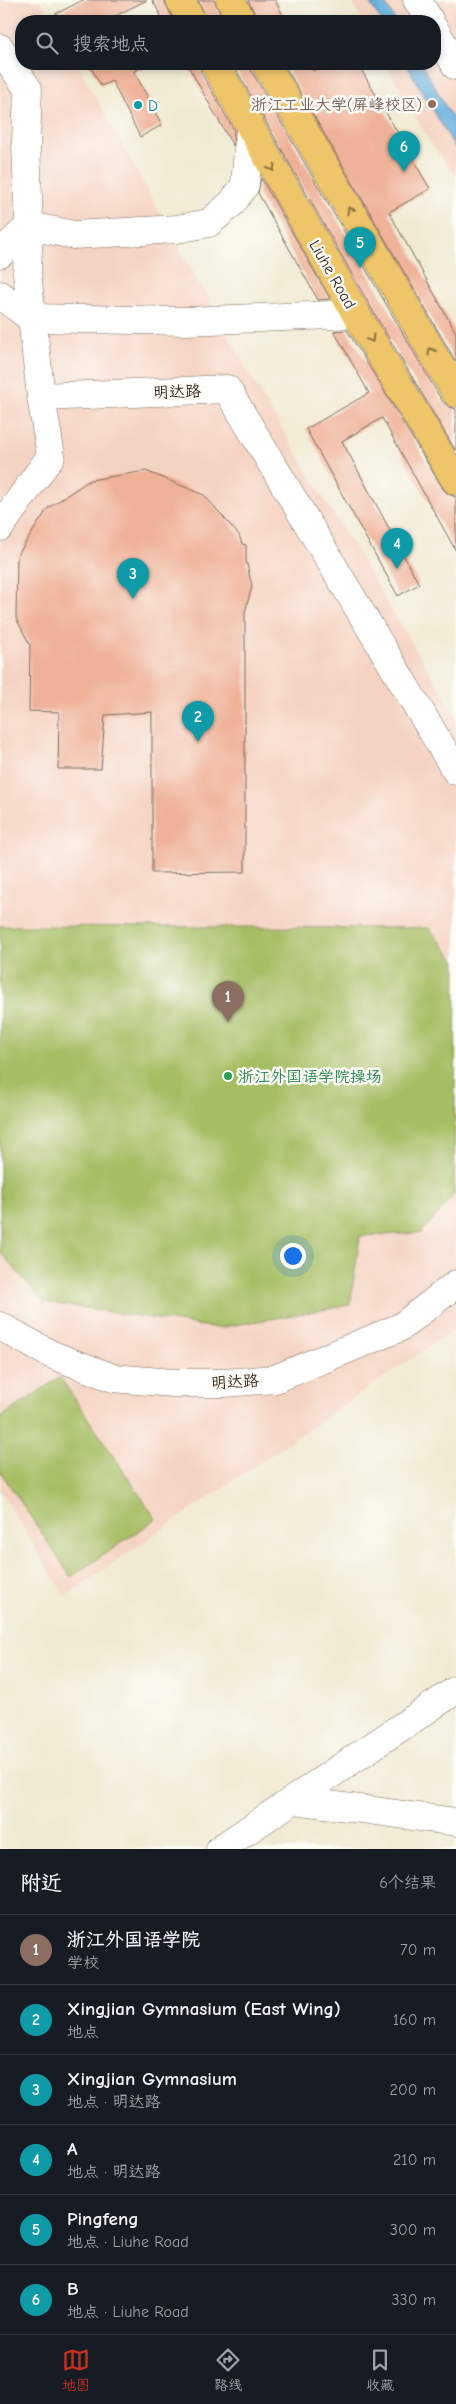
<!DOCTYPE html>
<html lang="zh">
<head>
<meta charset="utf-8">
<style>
  :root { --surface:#171b24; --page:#242831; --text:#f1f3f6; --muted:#9ea1a6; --line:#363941; --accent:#c8321e }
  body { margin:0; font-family:"Comic Neue","LXGW WenKai TC",sans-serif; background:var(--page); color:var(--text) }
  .you { position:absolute; left:292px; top:1255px; width:18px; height:18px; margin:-12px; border:4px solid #fff; border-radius:50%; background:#1a73e8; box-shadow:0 0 0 8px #1a73e833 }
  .badge { display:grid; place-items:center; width:32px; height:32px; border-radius:50%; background:var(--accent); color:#fff; font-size:16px; font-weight:700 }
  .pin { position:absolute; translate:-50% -41px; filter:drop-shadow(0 1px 2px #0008) }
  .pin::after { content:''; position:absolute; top:26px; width:18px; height:15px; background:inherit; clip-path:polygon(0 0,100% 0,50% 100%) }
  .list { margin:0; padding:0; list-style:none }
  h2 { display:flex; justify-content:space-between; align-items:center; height:65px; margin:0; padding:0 20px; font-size:21px }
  h2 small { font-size:16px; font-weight:400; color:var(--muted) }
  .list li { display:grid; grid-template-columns:32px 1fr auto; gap:15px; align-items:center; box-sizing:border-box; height:70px; padding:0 20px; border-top:1px solid var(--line) }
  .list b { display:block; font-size:19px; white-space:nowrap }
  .list p { margin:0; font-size:16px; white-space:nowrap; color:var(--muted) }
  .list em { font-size:16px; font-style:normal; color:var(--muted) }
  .icon { flex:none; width:28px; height:28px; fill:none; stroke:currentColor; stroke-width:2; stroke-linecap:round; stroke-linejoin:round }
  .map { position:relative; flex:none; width:456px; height:1849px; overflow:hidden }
  .search { position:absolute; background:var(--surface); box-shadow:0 2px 8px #0003; left:15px; right:15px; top:15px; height:55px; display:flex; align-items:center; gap:12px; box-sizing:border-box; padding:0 18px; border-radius:20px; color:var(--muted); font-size:19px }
  .sheet { height:485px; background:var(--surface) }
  nav { display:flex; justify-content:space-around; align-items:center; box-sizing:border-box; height:70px; border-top:1px solid var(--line); background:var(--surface); font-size:14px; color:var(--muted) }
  nav a { display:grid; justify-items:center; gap:2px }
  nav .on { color:var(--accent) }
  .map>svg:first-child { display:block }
  .built { fill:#f5d3c2 }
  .green { fill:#a6be63; stroke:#707440 }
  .water { fill:#65afdd; stroke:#506c7e }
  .building { fill:#efb197 }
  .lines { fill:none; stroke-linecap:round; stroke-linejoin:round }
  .minor-casing { stroke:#7b6d5d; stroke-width:29 }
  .major-casing { stroke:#7b6d5d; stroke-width:29 }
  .minor { stroke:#fff; stroke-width:28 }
  .major { stroke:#eec569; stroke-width:28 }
  .oneway { stroke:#8c7040 }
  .education-dot { fill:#8d6e63; stroke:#fdfcf7; stroke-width:2 }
  .culture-dot { fill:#0f9aa8; stroke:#fdfcf7; stroke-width:2 }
  .leisure-dot { fill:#2e9e5b; stroke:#fdfcf7; stroke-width:2 }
  .labels { text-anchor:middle; stroke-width:5; stroke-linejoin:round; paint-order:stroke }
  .education-label { font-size:16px; fill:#785e54; stroke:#fdfcf7; text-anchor:end }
  .culture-label { font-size:16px; fill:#0d838f; stroke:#fdfcf7; text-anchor:start }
  .street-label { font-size:16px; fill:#3b2a1e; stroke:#fdfcf7 }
  .leisure-label { font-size:16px; fill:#27864d; stroke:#fdfcf7; text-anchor:start }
</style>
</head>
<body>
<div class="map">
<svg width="456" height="1849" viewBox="0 0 456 1849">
  <rect width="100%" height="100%" fill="#fdfcf7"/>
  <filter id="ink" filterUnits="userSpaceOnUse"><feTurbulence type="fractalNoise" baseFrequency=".02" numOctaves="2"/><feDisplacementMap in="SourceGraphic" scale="10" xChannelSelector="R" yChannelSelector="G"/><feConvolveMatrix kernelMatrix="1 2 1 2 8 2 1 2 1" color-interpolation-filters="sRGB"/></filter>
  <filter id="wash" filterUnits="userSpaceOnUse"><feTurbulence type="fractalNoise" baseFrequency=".0096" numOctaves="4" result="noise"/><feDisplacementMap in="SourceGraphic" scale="20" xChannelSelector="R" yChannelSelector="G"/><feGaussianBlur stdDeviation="1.12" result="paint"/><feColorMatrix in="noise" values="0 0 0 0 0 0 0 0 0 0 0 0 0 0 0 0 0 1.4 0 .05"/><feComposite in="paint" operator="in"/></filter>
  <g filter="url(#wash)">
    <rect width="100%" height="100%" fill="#f1ead3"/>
    <g class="built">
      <polygon points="0,0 40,0 52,21 21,21 21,64 77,64 259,391 456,716 456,1328 65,1596 0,1490"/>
      <polygon points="351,0 456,0 456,176 431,144 386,64 435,64 435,21 363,21"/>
    </g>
    <g class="green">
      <polygon points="0,926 429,928 456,961 454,1195 421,1233 360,1236 350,1305 218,1328 44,1302 0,1252"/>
      <polygon points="60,1377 156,1519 71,1577 0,1471 0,1418"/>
    </g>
    <g class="water">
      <polygon points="368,0 383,0 396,21 381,21"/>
      <polygon points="406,64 422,64 456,125 456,149"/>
    </g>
    <g id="blocks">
      <g class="building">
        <polygon points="83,0 147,0 105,21 42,21"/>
        <polygon points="152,0 164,0 174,21 164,21"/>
        <polygon points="198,0 214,0 224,21 208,21"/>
        <polygon points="248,0 275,0 286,21 258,21"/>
        <polygon points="89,64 150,64 134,71 162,125 140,137 112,81 101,86"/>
        <polygon points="187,64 199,64 201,72 234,130 233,146"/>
        <polygon points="233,64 250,64 252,72 442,401 449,407 456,409 456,451 370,306"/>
        <polygon points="284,64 310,64 313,71 327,64 358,64 430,189 389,212 456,333 456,362"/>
        <polygon points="261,178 330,299 318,300 258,193"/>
        <polygon points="347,330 443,489 448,494 456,497 456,551 382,418 342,441 419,584 398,596 306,429 369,393 334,331"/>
        <polygon points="146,471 204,495 239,535 242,544 246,545 246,560 252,586 245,612 245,872 152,873 152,712 105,715 101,769 58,769 59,712 29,711 30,645 16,618 17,556 48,508 90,480"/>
      </g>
    </g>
  </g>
  <g filter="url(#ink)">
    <use href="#blocks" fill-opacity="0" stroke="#7b6d5d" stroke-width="1"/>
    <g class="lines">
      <g class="minor-casing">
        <g id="minor">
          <polyline points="417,0 430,21"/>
          <polyline points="435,30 456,66"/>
          <polyline points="0,48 28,89 26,143 29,226 27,273 41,397 51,456 0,527"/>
          <polyline points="0,254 29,226 74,235 177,229 209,223 232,203 245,185 250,129"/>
          <polyline points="0,295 31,318 186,321 356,314"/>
          <polyline points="41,397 227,389 456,771"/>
          <polyline points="0,1326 50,1354 113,1378 173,1383 225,1383 275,1379 401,1327 456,1284"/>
          <polyline points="294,1800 456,1822"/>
          <polyline points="220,1849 456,1690"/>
        </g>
      </g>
      <g class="major-casing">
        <g id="major">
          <polyline points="180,0 192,21"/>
          <polyline points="230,0 242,21"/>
          <polyline points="215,64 356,314 456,481"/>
          <polyline points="266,64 456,393"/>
        </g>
      </g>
      <use href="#minor" class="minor"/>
      <use href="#major" class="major"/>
    </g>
    <defs><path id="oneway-chevron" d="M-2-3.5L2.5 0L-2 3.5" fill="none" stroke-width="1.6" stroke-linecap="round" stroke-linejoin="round" transform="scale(1.25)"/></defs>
    <g class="oneway">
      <use href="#oneway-chevron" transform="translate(272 168) rotate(60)"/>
      <use href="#oneway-chevron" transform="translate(350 210) rotate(-120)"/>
      <use href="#oneway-chevron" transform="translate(371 339) rotate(59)"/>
      <use href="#oneway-chevron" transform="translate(431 351) rotate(-120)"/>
    </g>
  </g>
  <circle class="education-dot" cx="432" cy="104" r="5"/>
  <circle class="culture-dot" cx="138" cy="105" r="5"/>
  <circle class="leisure-dot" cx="228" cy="1076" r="5"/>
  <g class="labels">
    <g class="education-label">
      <text x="422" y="110">浙江工业大学(屏峰校区)</text>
    </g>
    <g class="culture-label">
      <text x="148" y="111">D</text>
    </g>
    <g class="street-label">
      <text transform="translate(333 274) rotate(60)" y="6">Liuhe Road</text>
      <text transform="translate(177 391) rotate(-2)" y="6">明达路</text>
      <text transform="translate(235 1381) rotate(-3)" y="6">明达路</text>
    </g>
    <g class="leisure-label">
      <text x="238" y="1082">浙江外国语学院操场</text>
    </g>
  </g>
</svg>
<div class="you"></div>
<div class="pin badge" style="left:228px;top:1022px;background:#8d6e63">1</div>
<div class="pin badge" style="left:198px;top:742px;background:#0f9aa8">2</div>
<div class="pin badge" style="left:133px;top:599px;background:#0f9aa8">3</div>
<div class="pin badge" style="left:397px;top:569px;background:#0f9aa8">4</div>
<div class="pin badge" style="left:360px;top:268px;background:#0f9aa8">5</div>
<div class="pin badge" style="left:404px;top:172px;background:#0f9aa8">6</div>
<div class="search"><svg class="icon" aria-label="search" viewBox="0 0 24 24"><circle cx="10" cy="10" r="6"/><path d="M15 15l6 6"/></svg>搜索地点</div>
</div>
<section class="sheet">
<h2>附近<small>6个结果</small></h2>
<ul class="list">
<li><span class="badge" style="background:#8d6e63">1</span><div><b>浙江外国语学院</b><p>学校</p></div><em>70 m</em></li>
<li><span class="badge" style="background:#0f9aa8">2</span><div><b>Xingjian Gymnasium (East Wing)</b><p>地点</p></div><em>160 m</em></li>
<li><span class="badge" style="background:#0f9aa8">3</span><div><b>Xingjian Gymnasium</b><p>地点 · 明达路</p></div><em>200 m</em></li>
<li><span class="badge" style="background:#0f9aa8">4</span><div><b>A</b><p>地点 · 明达路</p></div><em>210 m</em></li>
<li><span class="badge" style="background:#0f9aa8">5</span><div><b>Pingfeng</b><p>地点 · Liuhe Road</p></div><em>300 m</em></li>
<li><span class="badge" style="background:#0f9aa8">6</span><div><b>B</b><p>地点 · Liuhe Road</p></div><em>330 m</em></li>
</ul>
</section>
<nav>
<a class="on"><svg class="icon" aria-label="map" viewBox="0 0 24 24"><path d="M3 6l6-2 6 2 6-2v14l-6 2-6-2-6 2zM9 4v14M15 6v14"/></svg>地图</a>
<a><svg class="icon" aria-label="directions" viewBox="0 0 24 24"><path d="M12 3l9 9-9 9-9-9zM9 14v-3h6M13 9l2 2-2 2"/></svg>路线</a>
<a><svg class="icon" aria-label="saved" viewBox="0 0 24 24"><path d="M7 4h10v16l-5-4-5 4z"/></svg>收藏</a>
</nav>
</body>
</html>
